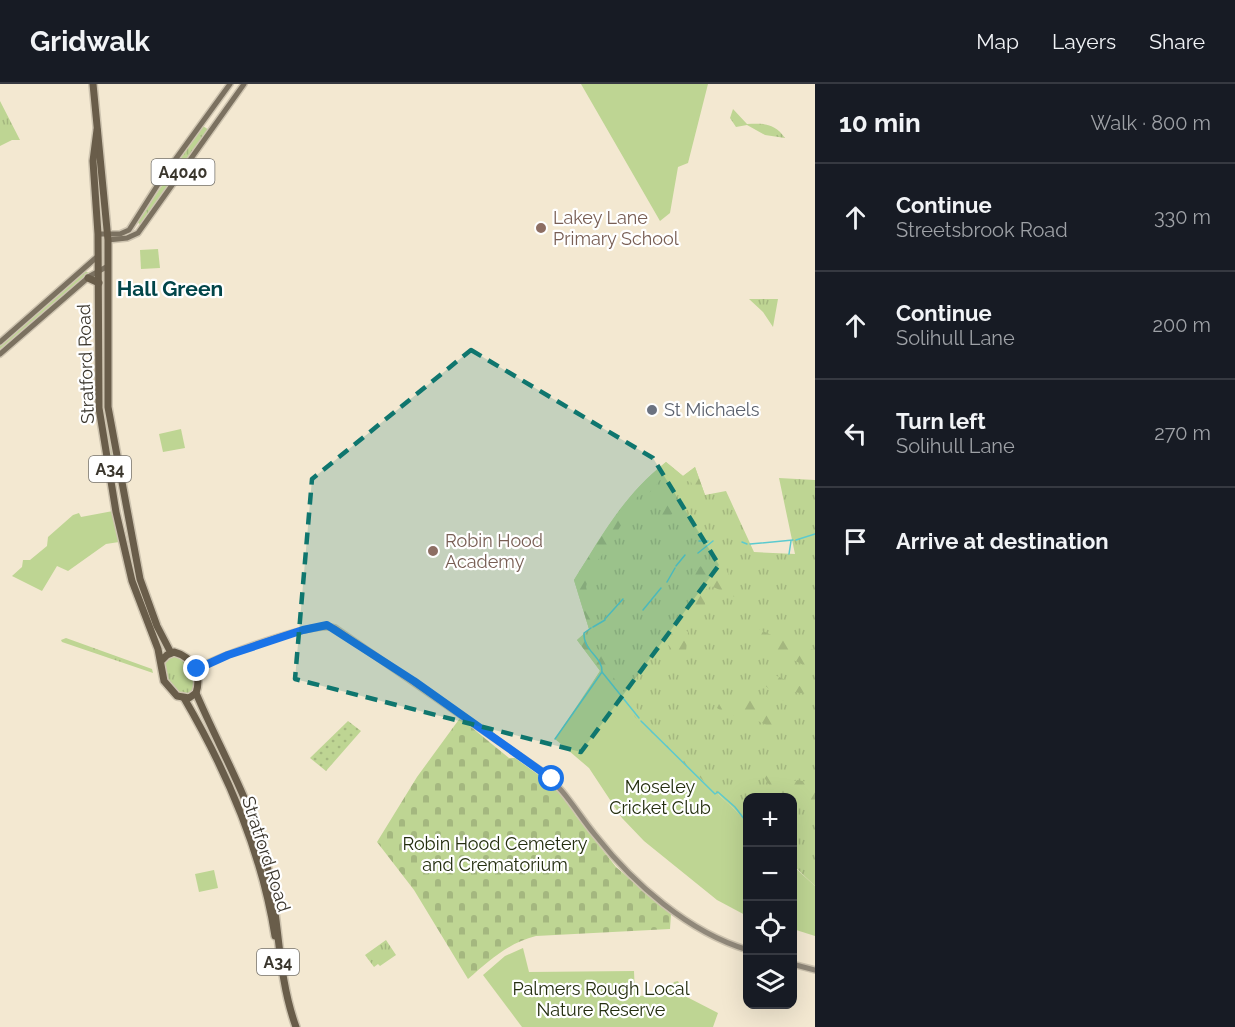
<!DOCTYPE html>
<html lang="en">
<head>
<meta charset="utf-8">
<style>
  :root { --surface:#171b24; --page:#20242c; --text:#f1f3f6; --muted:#9ea1a6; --line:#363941 }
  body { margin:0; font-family:Raleway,sans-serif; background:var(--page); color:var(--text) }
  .controls { position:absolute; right:18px; bottom:18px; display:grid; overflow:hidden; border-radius:12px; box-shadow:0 6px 24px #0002 }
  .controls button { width:54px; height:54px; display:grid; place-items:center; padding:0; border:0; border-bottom:2px solid var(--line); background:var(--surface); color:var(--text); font:30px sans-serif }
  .stop { position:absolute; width:18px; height:18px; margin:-14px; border:4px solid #1a73e8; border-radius:50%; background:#fff }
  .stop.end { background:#1a73e8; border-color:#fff; box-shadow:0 2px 6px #0008 }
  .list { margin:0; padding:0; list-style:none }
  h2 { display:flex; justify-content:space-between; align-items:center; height:78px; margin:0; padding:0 24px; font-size:26px }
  h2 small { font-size:20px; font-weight:400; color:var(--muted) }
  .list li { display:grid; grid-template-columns:39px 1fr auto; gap:18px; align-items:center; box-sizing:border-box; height:108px; padding:0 24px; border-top:2px solid var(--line) }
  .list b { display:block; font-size:22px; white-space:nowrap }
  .list p { margin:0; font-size:20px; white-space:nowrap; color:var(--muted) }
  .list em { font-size:20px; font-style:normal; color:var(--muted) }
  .icon { flex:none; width:33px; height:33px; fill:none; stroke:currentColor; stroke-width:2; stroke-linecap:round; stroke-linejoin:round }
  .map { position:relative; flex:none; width:815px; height:943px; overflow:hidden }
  header { display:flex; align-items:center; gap:36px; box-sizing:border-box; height:84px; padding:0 30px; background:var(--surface); border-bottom:2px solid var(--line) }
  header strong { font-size:28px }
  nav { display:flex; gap:33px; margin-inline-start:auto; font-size:21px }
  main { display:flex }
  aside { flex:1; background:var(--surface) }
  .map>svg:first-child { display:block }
  .grass { fill:url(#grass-tufts) }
  .forest { fill:url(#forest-firs) }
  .cemetery { fill:url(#cemetery-stones) }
  .park { fill:#bed593 }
  .garden { fill:url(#garden-dots) }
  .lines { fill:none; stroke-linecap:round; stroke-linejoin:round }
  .stream { stroke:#5bcacf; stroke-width:1.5 }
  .secondary-casing { stroke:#cec4b0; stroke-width:8 }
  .primary-casing { stroke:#cec4b0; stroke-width:8 }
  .highway-casing { stroke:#cec4b0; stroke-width:10 }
  .secondary { stroke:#90887a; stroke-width:5 }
  .primary { stroke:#7b7160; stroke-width:5 }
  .highway { stroke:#695d4a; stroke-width:7 }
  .route { stroke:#1a73e8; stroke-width:8 }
  .marked { fill:#0f766e; fill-opacity:0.2; stroke:#0f766e; stroke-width:4.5; stroke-dasharray:12 8; stroke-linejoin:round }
  .education-dot { fill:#8d6e63; stroke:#fff; stroke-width:2 }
  .worship-dot { fill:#6b7280; stroke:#fff; stroke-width:2 }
  .labels { text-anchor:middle; stroke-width:4.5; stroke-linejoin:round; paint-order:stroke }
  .shield { fill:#fff; stroke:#75726c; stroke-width:1.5 }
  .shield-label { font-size:16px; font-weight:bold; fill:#3a362d }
  .education-label { font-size:18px; fill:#785e54; stroke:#fff; text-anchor:start }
  .street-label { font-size:18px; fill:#3a362d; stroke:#fff }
  .worship-label { font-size:18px; fill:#5b616d; stroke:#fff; text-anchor:start }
  .park-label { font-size:18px; fill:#242e0f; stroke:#fff }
  .quarter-label { font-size:21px; font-weight:bold; fill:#014549; stroke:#fff }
</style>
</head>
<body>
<header>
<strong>Gridwalk</strong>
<nav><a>Map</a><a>Layers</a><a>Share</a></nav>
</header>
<main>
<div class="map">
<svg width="815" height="943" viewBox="0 0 815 943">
  <defs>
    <pattern id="grass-tufts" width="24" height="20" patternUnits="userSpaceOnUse" patternTransform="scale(1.5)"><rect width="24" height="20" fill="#bed593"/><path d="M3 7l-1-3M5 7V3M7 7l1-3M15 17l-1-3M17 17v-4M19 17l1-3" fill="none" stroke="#a4b77f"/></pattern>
    <pattern id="forest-firs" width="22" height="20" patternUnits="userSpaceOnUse" patternTransform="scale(1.5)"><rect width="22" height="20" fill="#bed593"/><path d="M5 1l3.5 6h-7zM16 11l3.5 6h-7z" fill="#a4b77f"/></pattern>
    <pattern id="cemetery-stones" width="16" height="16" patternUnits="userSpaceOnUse" patternTransform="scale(1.5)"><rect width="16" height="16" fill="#bed593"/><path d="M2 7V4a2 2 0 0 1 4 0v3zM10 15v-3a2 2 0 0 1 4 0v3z" fill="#a4b77f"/></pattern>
    <pattern id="garden-dots" width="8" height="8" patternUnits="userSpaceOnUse" patternTransform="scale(1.5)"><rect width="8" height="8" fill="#bed593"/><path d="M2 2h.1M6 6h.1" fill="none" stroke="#a4b77f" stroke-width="1.8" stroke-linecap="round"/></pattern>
  </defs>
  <rect width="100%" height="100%" fill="#f3e8d1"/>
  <g class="grass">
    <polygon points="0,17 20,56 12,56 0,62"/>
    <path d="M733 25 747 40C763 39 775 39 785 54L765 51 747 41 736 43 730 34Z"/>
    <polygon points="203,42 209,46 141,141 137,138"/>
    <polygon points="85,187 89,189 0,265 0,261"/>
    <polygon points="749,215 778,215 773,243 763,228"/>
    <polygon points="100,257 106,257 105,315 117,398 114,397 101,324"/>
    <path d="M666 378 683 392 695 383 705 411 726 407 754 468 795 470 779 394 815 396V802L793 781 792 714H748L747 737 636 634 577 556 589 545 574 496C602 451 623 412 666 378Z"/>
    <polygon points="66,554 152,585 153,589 62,558 61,556"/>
    <path d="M175 571C191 577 201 596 190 610L176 608 169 599 163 580 168 573Z"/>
    <polygon points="386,856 396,871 380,882 378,880 374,883 365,871"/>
  </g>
  <g class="forest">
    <path d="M666 378 683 392 695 383 705 411 697 414 691 398 687 397 676 413V426L668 434H659L665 415 677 394 670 390 660 396 650 408 637 413 608 464 590 485 586 503 593 532 589 545 574 496C603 451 623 412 666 378Z"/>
    <path d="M714 477 722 478 739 510 735 513 711 502 704 507 706 530 699 531C686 507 682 485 714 477Z"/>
    <path d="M747 540 798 563 815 566V587C792 574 761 564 744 544Z"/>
    <polygon points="682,543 688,548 686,567 682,573 674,568 664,555"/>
    <path d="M583 551 593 555C619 617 670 659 719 705L716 714 593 598 600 587 577 556Z"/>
    <polygon points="752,581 804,604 807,610 787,607 790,617 782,617 755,592"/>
    <path d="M746 614 772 627 778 638 777 643 772 645C756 631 736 637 717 624L720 618 737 622Z"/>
    <polygon points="759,686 768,686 777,698 783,700 798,696 815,700 815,730 770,702"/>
  </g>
  <path class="cemetery" d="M460 634 509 674H515L561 707 576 732 616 783 671 830 670 845 536 852C508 859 490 876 468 895L414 806 377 758 417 693Z"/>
  <g class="park">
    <polygon points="581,0 708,0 688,79 678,83 670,129 660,137"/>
    <polygon points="158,165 160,184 141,185 140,166"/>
    <polygon points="181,345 185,364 163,368 159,350"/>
    <polygon points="113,427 119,458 106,460 68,487 57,482 42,507 12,492 22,483 23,476 30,476 47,462 48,453 73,431 79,429 81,433"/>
    <polygon points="600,587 636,634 747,737 747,832 717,816 644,757 622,734 589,684 555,655"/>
    <polygon points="792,781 815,802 815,852 793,845"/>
    <polygon points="214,786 218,804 199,808 195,790"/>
    <polygon points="523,864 529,888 634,887 635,912 666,911 674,898 678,897 685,912 718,929 713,943 522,943 483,891 505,872"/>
  </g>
  <polygon class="garden" points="348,637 361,647 326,687 310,674"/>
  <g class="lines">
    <g class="stream">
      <polyline points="796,456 815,450"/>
      <polyline points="699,457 708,457"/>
      <polyline points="742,458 747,460"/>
      <polyline points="750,460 793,456"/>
      <polyline points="698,469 713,457"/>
      <polyline points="789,470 791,457"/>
      <polyline points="676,482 685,471"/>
      <polyline points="667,498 675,484"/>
      <polyline points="643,526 661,504"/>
      <polyline points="605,535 623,515"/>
      <polyline points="593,543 605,536"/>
      <path d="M591 544 584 549C583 567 603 573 602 588L639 634"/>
      <polyline points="641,637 715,710 718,708 735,723 748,740"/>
      <polyline points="555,655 602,588"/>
    </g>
    <g class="secondary-casing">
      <g id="secondary">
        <path d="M195 585C220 573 312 536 335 544L540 686C566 706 576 728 596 752 634 800 688 848 748 866"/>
        <polyline points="792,880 815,886"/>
      </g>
    </g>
    <g class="primary-casing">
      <g id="primary">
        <polyline points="98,150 120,150 129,146 164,91 230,0"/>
        <polyline points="108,156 127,154 138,149 244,0"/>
        <polyline points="0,258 98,172"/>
        <polyline points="0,270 90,192 108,182"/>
      </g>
    </g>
    <g class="highway-casing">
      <g id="highway">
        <polyline points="93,0 108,156 108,323 140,495 157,542 171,569"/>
        <path d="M97 46 93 77 98 150 99 324 116 428 132 497 158 565 164 597 177 612 189 614 196 609C202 591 193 573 174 568L167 571 161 577"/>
        <polyline points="88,194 99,199"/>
        <path d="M196 609C219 663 250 716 265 773 280 829 276 888 296 943"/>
        <path d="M184 614C226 686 262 769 275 852"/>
      </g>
    </g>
    <use href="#secondary" class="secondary"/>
    <use href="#primary" class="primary"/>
    <use href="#highway" class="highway"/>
  </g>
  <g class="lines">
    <polyline class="route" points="197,585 228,571 303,546 327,541 414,597 552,695"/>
  </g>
  <path class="marked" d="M471 266 653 374 719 481 581 668 295 595 312 395Z"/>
  <g class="education-dot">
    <circle cx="541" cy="144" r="6"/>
    <circle cx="433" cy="467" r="6"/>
  </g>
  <circle class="worship-dot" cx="652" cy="326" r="6"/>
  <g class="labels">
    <g class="shield">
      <rect x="151.5" y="75" width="63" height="26" rx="4.5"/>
      <rect x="89" y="372" width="42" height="26" rx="4.5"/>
      <rect x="257" y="865" width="42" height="26" rx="4.5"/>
    </g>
    <g class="shield-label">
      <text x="183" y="94">A4040</text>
      <text x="110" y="391">A34</text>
      <text x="278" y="884">A34</text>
    </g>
    <g class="education-label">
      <text x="553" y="140">Lakey Lane<tspan x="553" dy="21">Primary School</tspan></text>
      <text x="445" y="463">Robin Hood<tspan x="445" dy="21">Academy</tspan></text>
    </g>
    <g class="street-label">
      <text transform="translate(86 280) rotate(-92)" y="6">Stratford Road</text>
      <text transform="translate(266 770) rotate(72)" y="6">Stratford Road</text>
    </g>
    <g class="worship-label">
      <text x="664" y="332">St Michaels</text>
    </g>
    <g class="park-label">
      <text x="660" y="709">Moseley<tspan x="660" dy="21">Cricket Club</tspan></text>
      <text x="495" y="766">Robin Hood Cemetery<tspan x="495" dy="21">and Crematorium</tspan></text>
      <text x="601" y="911">Palmers Rough Local<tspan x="601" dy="21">Nature Reserve</tspan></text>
    </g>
    <g class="quarter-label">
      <text x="170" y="212">Hall Green</text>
    </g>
  </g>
</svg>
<div class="controls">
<button>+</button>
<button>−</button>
<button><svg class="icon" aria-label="locate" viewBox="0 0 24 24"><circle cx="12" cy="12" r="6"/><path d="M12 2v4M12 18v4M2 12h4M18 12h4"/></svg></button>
<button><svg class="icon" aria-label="layers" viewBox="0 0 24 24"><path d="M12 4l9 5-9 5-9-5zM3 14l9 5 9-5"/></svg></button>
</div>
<div class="stop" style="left:552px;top:695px"></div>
<div class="stop end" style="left:197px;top:585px"></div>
</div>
<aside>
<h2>10 min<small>Walk · 800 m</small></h2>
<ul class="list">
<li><svg class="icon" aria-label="ahead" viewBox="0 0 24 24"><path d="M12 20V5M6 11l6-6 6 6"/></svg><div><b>Continue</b><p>Streetsbrook Road</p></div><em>330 m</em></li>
<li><svg class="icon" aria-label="ahead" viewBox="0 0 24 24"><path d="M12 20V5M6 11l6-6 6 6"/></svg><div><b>Continue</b><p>Solihull Lane</p></div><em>200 m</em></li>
<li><svg class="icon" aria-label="left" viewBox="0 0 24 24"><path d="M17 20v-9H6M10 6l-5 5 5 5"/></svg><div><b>Turn left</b><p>Solihull Lane</p></div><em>270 m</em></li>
<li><svg class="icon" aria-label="arrive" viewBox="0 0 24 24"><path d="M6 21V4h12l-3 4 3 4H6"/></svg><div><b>Arrive at destination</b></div></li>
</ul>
</aside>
</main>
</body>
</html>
